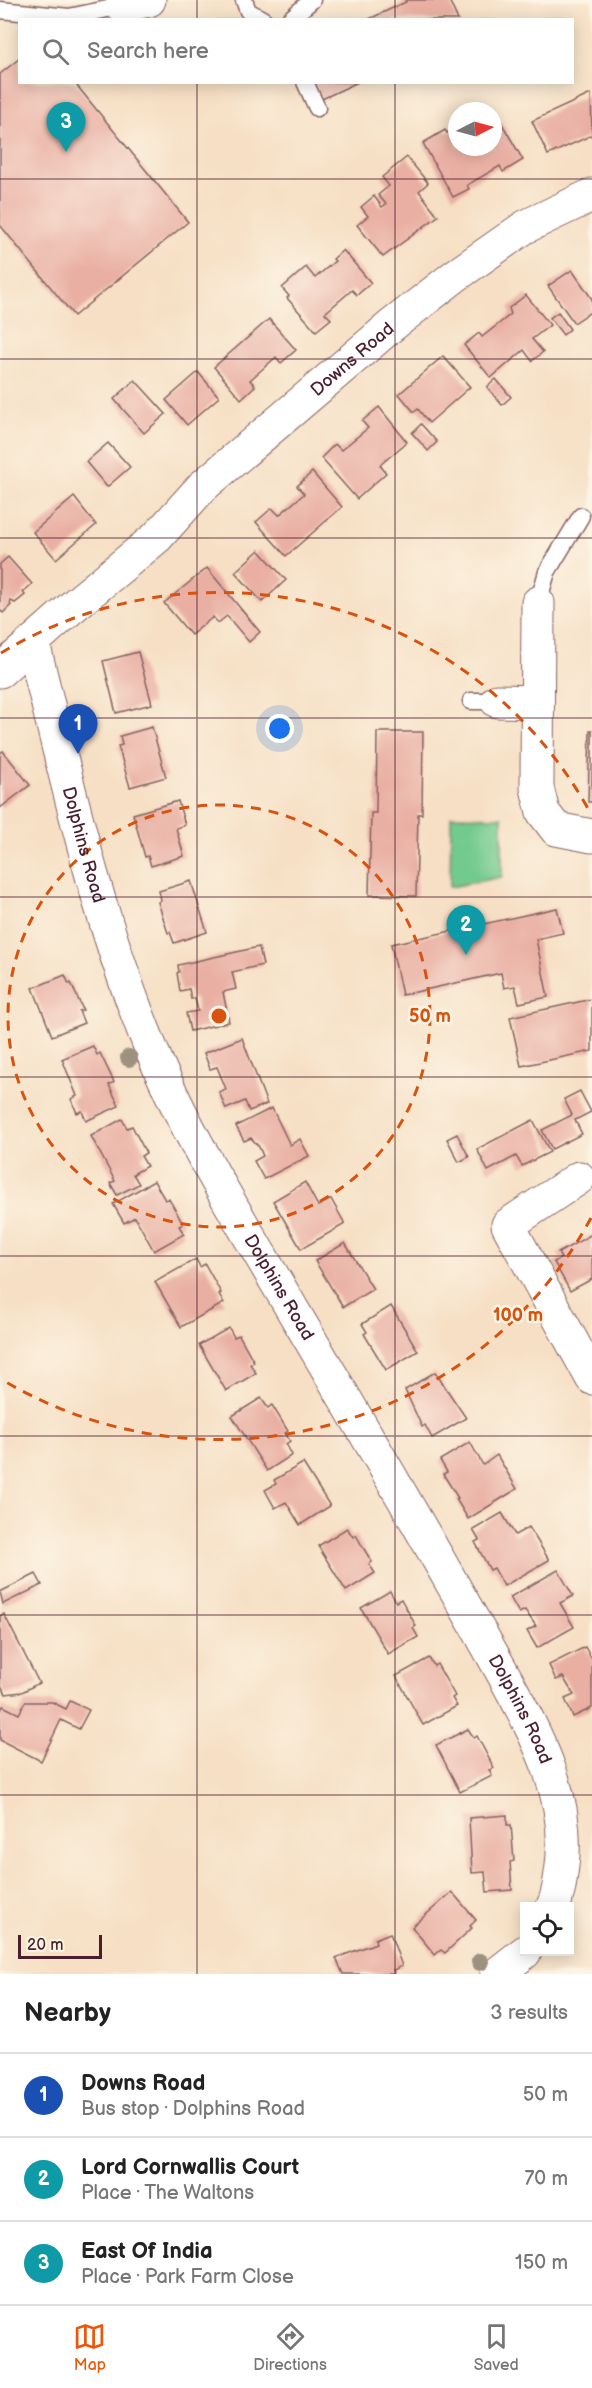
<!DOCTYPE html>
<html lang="en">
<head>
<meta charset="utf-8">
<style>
  :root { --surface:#fff; --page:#f2f2f2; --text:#222; --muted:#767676; --line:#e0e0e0; --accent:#ea580c }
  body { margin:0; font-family:"Balsamiq Sans",sans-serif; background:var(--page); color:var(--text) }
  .controls { position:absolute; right:18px; bottom:18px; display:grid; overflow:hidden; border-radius:0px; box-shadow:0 3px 15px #0003 }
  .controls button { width:54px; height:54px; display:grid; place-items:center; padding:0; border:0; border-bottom:2px solid var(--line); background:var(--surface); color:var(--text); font:30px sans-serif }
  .compass { position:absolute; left:448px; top:102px; width:54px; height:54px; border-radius:50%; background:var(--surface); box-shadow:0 3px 15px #0003; rotate:84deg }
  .scale { position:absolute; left:18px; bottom:15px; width:84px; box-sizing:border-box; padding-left:6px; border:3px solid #4a1f2b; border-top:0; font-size:16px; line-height:21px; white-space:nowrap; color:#4a1f2b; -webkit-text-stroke:4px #fcf5e5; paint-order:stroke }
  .you { position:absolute; left:280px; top:729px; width:21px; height:21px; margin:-15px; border:4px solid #fff; border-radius:50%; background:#1a73e8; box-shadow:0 0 0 9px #1a73e833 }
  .badge { display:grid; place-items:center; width:39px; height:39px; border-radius:50%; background:var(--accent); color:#fff; font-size:20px; font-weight:700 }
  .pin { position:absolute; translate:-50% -50px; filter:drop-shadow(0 2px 3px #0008) }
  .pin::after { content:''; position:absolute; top:32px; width:21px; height:18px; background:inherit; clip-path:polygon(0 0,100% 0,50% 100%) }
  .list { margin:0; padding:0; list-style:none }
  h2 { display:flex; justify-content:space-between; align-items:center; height:78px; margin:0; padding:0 24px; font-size:26px }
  h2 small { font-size:20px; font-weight:400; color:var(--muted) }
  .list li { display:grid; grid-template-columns:39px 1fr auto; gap:18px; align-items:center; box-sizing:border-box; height:84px; padding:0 24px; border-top:2px solid var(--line) }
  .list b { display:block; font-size:22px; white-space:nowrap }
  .list p { margin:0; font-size:20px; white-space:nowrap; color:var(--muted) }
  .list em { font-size:20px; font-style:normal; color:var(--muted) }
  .icon { flex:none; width:33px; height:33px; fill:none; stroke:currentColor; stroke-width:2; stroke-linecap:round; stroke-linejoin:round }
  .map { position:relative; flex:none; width:592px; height:1974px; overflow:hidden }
  .search { position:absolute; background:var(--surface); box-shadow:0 3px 15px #0003; left:18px; right:18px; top:18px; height:66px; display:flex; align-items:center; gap:15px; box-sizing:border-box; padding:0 21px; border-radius:0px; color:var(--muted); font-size:22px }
  .sheet { height:330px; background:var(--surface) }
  nav { display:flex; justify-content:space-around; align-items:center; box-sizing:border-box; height:84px; border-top:2px solid var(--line); background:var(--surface); font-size:16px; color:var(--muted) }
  nav a { display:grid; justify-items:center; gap:3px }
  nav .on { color:var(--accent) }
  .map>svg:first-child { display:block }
  .green { fill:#73ca8f; stroke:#5e745d; stroke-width:1.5 }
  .building { fill:#e9afa3 }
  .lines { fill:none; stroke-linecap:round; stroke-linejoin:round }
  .service-casing { stroke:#866261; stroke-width:19 }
  .minor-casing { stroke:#866261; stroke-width:35 }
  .service { stroke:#fff; stroke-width:16 }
  .minor { stroke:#fff; stroke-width:33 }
  .tree { fill:#9e9180 }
  .grid { fill:none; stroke:#4a1f2b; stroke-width:1.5; stroke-opacity:0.55 }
  .ring { fill:none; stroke:#d8530f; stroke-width:3; stroke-dasharray:10 8 }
  .labels { text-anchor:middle; stroke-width:5; stroke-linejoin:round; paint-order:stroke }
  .street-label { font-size:18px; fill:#4a1f2b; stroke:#fcf5e5 }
  .centre { fill:#d8530f; stroke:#fcf5e5; stroke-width:3 }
  .ring-label { font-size:18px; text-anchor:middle; font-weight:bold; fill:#d8530f; stroke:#fcf5e5; stroke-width:5; stroke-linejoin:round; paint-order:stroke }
</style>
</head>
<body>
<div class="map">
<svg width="592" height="1974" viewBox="0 0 592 1974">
  <rect width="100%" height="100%" fill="#fcf5e5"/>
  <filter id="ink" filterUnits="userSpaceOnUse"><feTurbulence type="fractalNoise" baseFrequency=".0167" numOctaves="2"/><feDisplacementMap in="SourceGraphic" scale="12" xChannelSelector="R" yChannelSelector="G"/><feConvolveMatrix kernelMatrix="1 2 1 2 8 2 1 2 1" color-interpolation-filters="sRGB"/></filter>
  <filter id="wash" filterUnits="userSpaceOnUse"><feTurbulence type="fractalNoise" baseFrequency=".008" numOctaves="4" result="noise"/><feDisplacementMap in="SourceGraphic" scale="24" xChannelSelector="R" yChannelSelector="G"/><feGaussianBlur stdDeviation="1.35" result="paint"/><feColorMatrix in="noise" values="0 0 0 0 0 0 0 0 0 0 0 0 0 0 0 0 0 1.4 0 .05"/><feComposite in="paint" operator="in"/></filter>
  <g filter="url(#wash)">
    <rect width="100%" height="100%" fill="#f6dfc4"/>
    <polygon class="green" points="451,816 502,817 502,877 450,887"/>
    <g id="blocks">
      <g class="building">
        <polygon points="405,0 449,0 458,20 367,20 406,2"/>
        <polygon points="20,58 20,82 74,82 188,222 74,316 0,225 0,74"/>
        <polygon points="314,82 358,82 322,99"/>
        <polygon points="591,94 592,135 548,155 532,121"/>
        <polygon points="501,122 523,160 503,172 500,166 467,185 469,189 453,197 423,143 445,130 447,133 457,128 457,147 493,147 493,127"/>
        <polygon points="407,157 428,183 419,191 438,216 383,257 357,225 368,216 361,207 374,196 382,207 386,204 378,195 389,186 382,177"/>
        <polygon points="343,250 371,283 357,295 352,290 325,313 331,319 316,331 287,298 289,296 282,288 306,267 315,278 335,261 333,259"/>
        <polygon points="572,270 592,299 592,311 574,323 548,286"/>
        <polygon points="526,295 550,325 532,339 543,352 532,361 524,350 491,378 464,345 479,333 482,337 501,322 511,314 509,308"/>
        <polygon points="558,312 570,329 563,335 550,318"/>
        <polygon points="269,319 296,350 281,363 276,357 250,380 255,386 241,399 214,367"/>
        <polygon points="443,356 470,387 429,423 418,409 414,412 399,394"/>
        <polygon points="198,372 219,397 187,425 166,400"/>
        <polygon points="496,379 511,397 502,405 487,387"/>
        <polygon points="135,380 166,414 144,433 114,399"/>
        <polygon points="379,407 407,442 380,465 386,473 357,499 321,458 335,444 341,450 368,428 362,421"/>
        <polygon points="421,424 437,442 428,451 412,433"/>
        <polygon points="108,443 130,467 107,487 86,462"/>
        <polygon points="312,472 342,507 286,556 256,522 272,508 279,515 304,494 297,486"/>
        <polygon points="74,497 96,525 56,559 33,532"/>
        <polygon points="259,550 286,580 262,602 235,572"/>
        <polygon points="8,557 32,584 23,592 25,595 15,603 11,601 10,603 11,605 3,613 0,610 0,564"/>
        <polygon points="207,568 260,632 249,642 227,616 218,623 213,617 191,635 164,603"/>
        <polygon points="138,652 152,704 116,713 103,661"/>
        <polygon points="152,727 166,777 130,787 118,746 122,745 120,736"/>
        <polygon points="590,730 592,730 592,802 588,802"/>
        <polygon points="377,732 423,732 422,814 418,814 416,896 369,895 371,813 376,813"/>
        <polygon points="3,751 30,785 0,808 0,753"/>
        <polygon points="178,801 185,825 176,828 184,856 151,866 148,856 145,857 133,814"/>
        <polygon points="191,881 207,932 174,943 170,932 168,933 158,902 161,900 159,891"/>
        <polygon points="557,908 563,933 536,939 548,997 519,1003 515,986 504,988 501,973 402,995 391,944"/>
        <polygon points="259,947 263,965 232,972 236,989 223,992 229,1022 190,1031 186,1013 198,1011 195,998 191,999 189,989 180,991 177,973 179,972 178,965"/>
        <polygon points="65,975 69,984 71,983 83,1010 79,1011 84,1023 52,1036 33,988"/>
        <polygon points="592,999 592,1051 521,1066 510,1017"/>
        <polygon points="242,1038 267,1104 249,1111 245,1101 226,1109 219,1092 226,1089 217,1067 210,1069 204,1053"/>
        <polygon points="93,1046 97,1055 100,1053 114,1082 109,1085 119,1106 86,1121 82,1111 77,1113 71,1099 77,1096 62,1059"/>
        <polygon points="580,1091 591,1112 575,1120 582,1134 552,1149 542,1130 572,1115 564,1099"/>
        <polygon points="272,1108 290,1145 300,1139 309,1156 264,1179 254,1161 263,1156 259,1147 251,1138 244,1141 236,1126"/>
        <polygon points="122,1119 127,1128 132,1126 146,1153 141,1156 147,1166 133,1174 139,1184 117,1195 110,1183 115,1181 91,1136"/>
        <polygon points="533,1120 550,1152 522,1166 516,1156 488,1171 477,1149"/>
        <polygon points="457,1134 469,1157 459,1162 447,1139"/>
        <polygon points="154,1181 165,1200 169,1199 183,1224 179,1226 184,1234 154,1251 135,1217 124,1223 113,1204"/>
        <polygon points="305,1182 318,1206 331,1199 345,1224 301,1249 273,1201"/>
        <polygon points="592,1234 592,1279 570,1291 554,1262 561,1258 558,1253"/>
        <polygon points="345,1243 373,1289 343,1307 315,1261"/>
        <polygon points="196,1259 200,1267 205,1264 221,1293 219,1294 224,1303 181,1327 155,1282"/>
        <polygon points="391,1306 418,1351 386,1370 364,1334 367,1332 362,1324"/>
        <polygon points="229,1328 234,1337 239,1335 254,1362 250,1364 256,1373 226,1391 199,1345"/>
        <polygon points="435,1372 466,1418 432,1438 425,1425 422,1427 405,1390"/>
        <polygon points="261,1398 268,1408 272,1405 288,1431 285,1433 290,1441 286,1444 292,1455 267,1471 232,1416"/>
        <polygon points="470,1442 483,1465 497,1455 517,1489 468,1519 456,1499 458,1498 443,1474 447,1472 440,1460"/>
        <polygon points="303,1463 330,1506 300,1525 286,1502 275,1508 265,1490 276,1484 274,1480"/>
        <polygon points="502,1513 515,1535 529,1527 549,1560 504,1586 494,1568 490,1570 475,1542 479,1540 473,1530"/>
        <polygon points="347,1528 353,1537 356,1535 364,1549 372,1562 369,1564 375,1573 346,1591 318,1546"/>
        <polygon points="558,1570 573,1596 560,1603 574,1627 537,1648 527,1631 536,1626 525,1610 519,1613 510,1597"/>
        <polygon points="36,1574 42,1585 3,1604 0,1592"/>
        <polygon points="390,1591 396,1602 401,1599 416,1626 413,1628 418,1637 388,1654 361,1608"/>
        <polygon points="4,1614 39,1683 22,1692 6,1694 0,1684 0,1616"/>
        <polygon points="585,1647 592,1660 592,1708 573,1717 565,1699 574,1695 563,1677 556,1680 549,1665"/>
        <polygon points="429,1658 434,1666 437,1664 455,1696 452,1698 457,1706 423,1725 396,1676"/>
        <polygon points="70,1701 89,1710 79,1729 61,1720 41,1761 0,1740 0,1712 3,1706 19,1714 25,1702 52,1702 66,1709"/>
        <polygon points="468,1729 474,1738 477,1736 494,1768 489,1770 492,1776 460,1792 436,1745"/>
        <polygon points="507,1815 507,1825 511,1825 514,1861 510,1862 512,1890 487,1892 485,1872 472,1873 469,1818"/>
        <polygon points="452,1892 476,1920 470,1926 472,1928 445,1953 441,1950 435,1955 412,1927"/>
        <polygon points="390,1933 402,1966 393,1970 395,1974 343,1974 336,1958 376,1943 375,1939"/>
      </g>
    </g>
  </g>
  <g filter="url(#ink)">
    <use href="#blocks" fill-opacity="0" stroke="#866261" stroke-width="1.5"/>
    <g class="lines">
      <g class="service-casing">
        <g id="service">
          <polyline points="244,0 248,11 264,20"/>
          <polyline points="0,10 69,17 122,6"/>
          <polyline points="289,20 312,0"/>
          <polyline points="305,82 317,108"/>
          <polyline points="538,603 547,572 581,516"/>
          <polyline points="471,701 497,701"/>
        </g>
      </g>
      <g class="minor-casing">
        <g id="minor">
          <polyline points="122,6 149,0"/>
          <polyline points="538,603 537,788 543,812 556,829 592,836"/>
          <path id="s1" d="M33 643C67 781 97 919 152 1051 191 1143 245 1228 295 1314 365 1432 434 1550 501 1670 534 1731 571 1794 562 1866 560 1880 559 1894 553 1906"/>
          <path id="s2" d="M0 671 71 608 157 537 202 487 391 326 455 276 525 227 592 195"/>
          <polyline points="497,701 536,702"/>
          <polyline points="579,1178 508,1225 592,1378"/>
          <polyline points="497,1974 525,1952"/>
        </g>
      </g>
      <use href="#service" class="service"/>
      <use href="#minor" class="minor"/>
    </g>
    <g class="tree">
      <circle cx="129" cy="1058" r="9"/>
      <circle cx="480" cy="1962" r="9"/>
    </g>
  </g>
  <path class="grid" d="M197 0V20M395 0V20M197 82V1974M395 82V1974M0 179H592M0 359H592M0 538H592M0 718H592M0 897H592M0 1077H592M0 1256H592M0 1436H592M0 1615H592M0 1795H592"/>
  <g class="ring">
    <circle cx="219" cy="1016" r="211"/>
    <path d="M591 1218A423 423 0 0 1 1 1379M1 653A423 423 0 0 1 591 814"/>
  </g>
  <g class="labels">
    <g class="street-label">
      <text dy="6" stroke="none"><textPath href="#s2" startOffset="471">Downs Road</textPath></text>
      <text dy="6" stroke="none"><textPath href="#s1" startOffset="208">Dolphins Road</textPath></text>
      <text dy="6" stroke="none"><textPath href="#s1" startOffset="694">Dolphins Road</textPath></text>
      <text dy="6" stroke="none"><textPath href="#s1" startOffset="1180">Dolphins Road</textPath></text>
    </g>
  </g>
  <circle cx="219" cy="1016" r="9" class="centre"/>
  <g class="ring-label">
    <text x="430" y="1022">50 m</text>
    <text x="518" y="1321">100 m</text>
  </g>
</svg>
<div class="controls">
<button><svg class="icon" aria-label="locate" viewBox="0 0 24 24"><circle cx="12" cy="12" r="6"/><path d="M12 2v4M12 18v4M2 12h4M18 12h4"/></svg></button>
</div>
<svg class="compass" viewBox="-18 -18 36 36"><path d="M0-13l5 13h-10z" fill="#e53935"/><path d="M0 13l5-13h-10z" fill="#767676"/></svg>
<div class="scale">20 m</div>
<div class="you"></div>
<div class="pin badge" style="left:78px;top:754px;background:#1a4fb4">1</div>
<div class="pin badge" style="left:466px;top:955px;background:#0f9aa8">2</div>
<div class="pin badge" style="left:66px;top:152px;background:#0f9aa8">3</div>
<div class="search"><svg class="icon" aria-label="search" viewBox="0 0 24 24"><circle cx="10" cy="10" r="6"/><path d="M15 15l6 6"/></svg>Search here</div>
</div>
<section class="sheet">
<h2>Nearby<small>3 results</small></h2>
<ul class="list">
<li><span class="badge" style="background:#1a4fb4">1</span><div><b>Downs Road</b><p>Bus stop · Dolphins Road</p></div><em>50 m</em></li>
<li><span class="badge" style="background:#0f9aa8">2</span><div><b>Lord Cornwallis Court</b><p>Place · The Waltons</p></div><em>70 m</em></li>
<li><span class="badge" style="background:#0f9aa8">3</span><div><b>East Of India</b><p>Place · Park Farm Close</p></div><em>150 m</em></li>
</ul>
</section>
<nav>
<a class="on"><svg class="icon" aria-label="map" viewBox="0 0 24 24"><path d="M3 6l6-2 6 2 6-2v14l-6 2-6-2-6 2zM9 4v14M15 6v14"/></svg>Map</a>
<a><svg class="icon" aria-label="directions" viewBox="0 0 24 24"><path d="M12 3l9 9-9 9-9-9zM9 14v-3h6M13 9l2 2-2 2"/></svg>Directions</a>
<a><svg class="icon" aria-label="saved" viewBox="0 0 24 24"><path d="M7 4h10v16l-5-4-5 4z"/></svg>Saved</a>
</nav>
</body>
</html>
